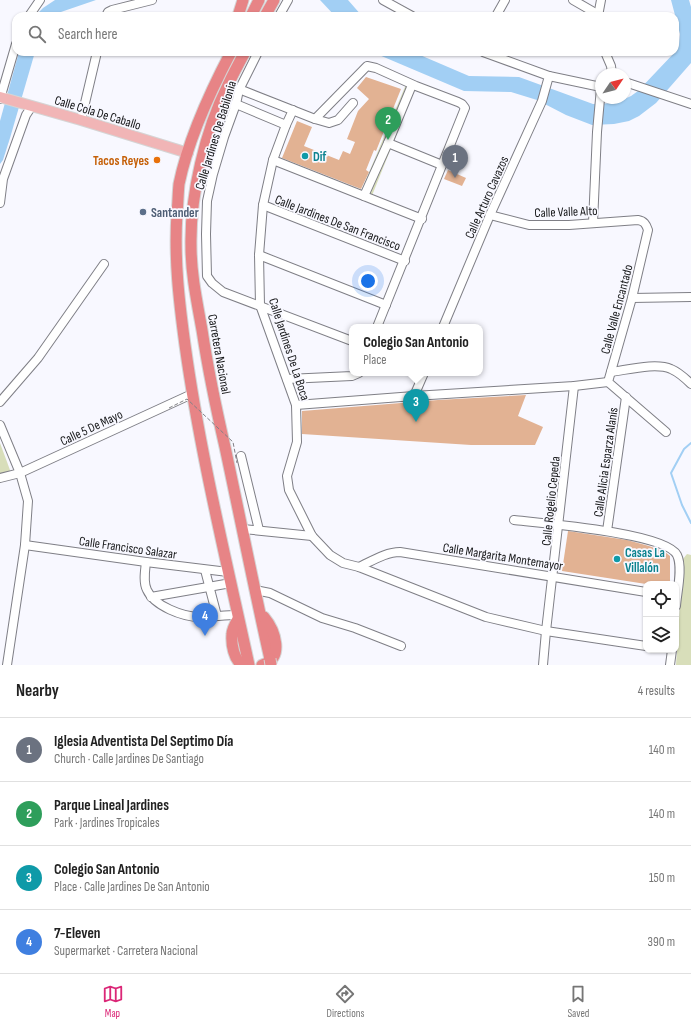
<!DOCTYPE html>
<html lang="en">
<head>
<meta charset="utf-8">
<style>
  :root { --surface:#fff; --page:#f6f6f6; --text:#222; --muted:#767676; --line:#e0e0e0; --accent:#db2777 }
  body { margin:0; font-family:"Sofia Sans Condensed",sans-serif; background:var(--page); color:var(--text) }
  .controls { position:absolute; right:12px; bottom:12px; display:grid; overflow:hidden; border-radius:8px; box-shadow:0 1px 3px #0004 }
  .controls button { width:36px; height:36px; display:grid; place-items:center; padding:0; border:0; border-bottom:1px solid var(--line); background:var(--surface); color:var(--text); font:20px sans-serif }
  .compass { position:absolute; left:595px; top:68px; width:36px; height:36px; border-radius:50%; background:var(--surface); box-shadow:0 1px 3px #0004; rotate:55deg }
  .you { position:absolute; left:368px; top:281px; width:14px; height:14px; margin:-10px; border:3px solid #fff; border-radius:50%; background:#1a73e8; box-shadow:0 0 0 6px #1a73e833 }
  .badge { display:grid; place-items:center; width:26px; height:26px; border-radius:50%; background:var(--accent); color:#fff; font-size:13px; font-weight:700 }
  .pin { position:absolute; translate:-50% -33px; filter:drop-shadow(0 1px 2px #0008) }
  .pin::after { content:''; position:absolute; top:21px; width:14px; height:12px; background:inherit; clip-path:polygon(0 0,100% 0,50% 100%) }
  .popup { position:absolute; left:349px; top:324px; width:134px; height:52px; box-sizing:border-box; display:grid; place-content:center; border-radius:8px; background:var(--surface); filter:drop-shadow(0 1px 3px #0005); font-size:13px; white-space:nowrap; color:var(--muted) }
  .popup b { font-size:15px; color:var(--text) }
  .popup::after { content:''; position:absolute; left:50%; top:100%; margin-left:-8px; border:8px solid transparent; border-top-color:var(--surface) }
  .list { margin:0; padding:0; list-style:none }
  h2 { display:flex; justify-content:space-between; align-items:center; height:52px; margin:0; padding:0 16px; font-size:17px }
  h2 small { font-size:13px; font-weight:400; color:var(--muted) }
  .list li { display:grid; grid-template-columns:26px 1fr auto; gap:12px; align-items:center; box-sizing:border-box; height:64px; padding:0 16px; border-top:1px solid var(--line) }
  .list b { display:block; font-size:15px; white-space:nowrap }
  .list p { margin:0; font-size:13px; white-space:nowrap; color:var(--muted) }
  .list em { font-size:13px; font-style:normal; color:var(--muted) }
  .icon { flex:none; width:22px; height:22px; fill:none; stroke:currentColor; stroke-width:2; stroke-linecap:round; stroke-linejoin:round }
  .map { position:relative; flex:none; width:691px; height:665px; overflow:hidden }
  .search { position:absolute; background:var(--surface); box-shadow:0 1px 3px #0004; left:12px; right:12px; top:12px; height:44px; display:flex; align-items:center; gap:10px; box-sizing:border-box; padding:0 14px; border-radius:12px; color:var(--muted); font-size:15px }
  .sheet { height:308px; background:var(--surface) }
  nav { display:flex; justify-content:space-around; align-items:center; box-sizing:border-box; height:56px; border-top:1px solid var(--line); background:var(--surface); font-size:11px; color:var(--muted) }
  nav a { display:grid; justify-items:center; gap:2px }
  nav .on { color:var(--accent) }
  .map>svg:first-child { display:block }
  .green { fill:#d8deba }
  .water { fill:#a2cff4 }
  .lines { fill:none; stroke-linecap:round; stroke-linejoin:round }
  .stream { stroke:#a2cff4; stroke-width:2 }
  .building { fill:#e2b293 }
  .minor-casing { stroke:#7f7f86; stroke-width:10 }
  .major-casing { stroke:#d5d5d5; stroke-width:12 }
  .highway-casing { stroke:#d5d5d5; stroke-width:13 }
  .minor { stroke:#fff; stroke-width:8 }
  .major { stroke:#f1b5b6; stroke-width:10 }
  .highway { stroke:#e78486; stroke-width:11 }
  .highway-bridge-casing { stroke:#d5d5d5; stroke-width:13; stroke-linecap:butt }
  .path-bridge { stroke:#818186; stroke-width:1; stroke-dasharray:4 2; stroke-linecap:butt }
  .highway-bridge { stroke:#e78486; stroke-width:11 }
  .culture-dot { fill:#0f9aa8; stroke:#f8f8ff; stroke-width:1.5 }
  .food-dot { fill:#e8710a; stroke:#f8f8ff; stroke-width:1.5 }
  .service-dot { fill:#5c6f8a; stroke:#f8f8ff; stroke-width:1.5 }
  .labels { text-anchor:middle; stroke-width:3.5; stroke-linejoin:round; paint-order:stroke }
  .street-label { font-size:13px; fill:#151618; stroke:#f8f8ff }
  .culture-label { font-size:13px; font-weight:bold; fill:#0d838f; stroke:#f8f8ff; text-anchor:start }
  .food-label { font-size:13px; font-weight:bold; fill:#c56008; stroke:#f8f8ff; text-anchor:end }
  .service-label { font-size:13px; font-weight:bold; fill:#4e5e75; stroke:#f8f8ff; text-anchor:start }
</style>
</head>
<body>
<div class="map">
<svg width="691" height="665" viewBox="0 0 691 665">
  <rect width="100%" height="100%" fill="#f8f8ff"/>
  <g class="green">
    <polygon points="407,82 416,86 371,198 360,194"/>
    <polygon points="0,443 10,470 8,474 0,474"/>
    <polygon points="687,554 691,555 691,665 676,665 683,559"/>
  </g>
  <g class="water">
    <polygon points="55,0 96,0 58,13 54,16 35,16 43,8"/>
    <polygon points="320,0 348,0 362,16 335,16"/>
    <polygon points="671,0 689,0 691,7 691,63 656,103 639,116 629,121 614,124 592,125 566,115 537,100 511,92 464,91 372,52 413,52 469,76 519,77 593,104 616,103 631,96 638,91 675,52 679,45 680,34"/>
    <polygon points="19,52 35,52 10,138 3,160 0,164 0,121"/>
  </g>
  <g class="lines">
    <polyline class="stream" points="691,443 684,449 671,473 682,505 691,523"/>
  </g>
  <g class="building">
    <polygon points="366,77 401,89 376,151 374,150 366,170 369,172 361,189 282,158 297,121 312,127 304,146 339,160 343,151 350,154 355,142 347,139 358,111 369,99 357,88"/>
    <polygon points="448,170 466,178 462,186 444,179"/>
    <polygon points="526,395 518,416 543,427 535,445 471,445 302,434 302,411 438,400"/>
    <polygon points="568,531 627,540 649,546 665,552 670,556 670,584 646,584 562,571"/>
  </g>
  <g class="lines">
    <g class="minor-casing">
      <g id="minor">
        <polyline points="383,0 412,16"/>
        <polyline points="573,0 599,15"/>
        <polyline points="29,16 40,0"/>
        <polyline points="106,16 108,12 112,10 152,0"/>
        <polyline points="279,16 288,0"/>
        <polyline points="496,16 505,0"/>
        <polyline points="598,16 601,0"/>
        <polyline points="258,52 239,90 236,104 224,137 213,174 207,201 206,234 207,276 212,283 223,292 352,341"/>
        <polyline points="483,52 549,76 601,87"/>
        <polyline points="605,52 611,66 612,74"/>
        <polyline points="625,82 691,104"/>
        <polyline points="227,86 244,91 315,119 329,123 338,120 353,103"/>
        <polyline points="0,99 16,44"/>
        <polyline points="219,105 236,104 286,125"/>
        <polyline points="293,110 286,125 273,160 263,205 259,255 260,305 296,405 297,442 287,476 289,490 312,536 330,555 343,563 359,567 486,617 546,631 646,646"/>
        <polyline points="315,119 367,66 376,68 416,86 458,102 462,104 465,108 377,327"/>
        <polyline points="81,120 97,52"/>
        <polyline points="388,143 442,165"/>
        <polyline points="273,160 422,219"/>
        <polyline points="364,196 388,143 412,85"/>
        <polyline points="0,203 3,179 26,115 32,106"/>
        <polyline points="263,205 405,261"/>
        <path d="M490 215 529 225H569L638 220C644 221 646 224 648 230L632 298 608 382 666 432"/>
        <polyline points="593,223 597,132 601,88"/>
        <polyline points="259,255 386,305"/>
        <polyline points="632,298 691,297"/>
        <polyline points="443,327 490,215 542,101 549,76"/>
        <path d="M611 372C627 370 656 362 671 369 678 372 685 378 691 384"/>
        <polyline points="287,379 352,376 359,373"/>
        <polyline points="414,396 424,373"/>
        <polyline points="0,402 38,358 104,264"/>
        <polyline points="296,405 414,396 574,386 608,382"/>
        <polyline points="0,425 20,473 28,501 25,545 7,665"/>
        <polyline points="241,456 259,530"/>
        <polyline points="0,478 20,473 192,394"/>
        <path d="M514 520C541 523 666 533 677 555 683 567 677 592 676 606"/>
        <polyline points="243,529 312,536"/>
        <polyline points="607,531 626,397"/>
        <polyline points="25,545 146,562 228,572"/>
        <path d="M146 562C145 571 143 582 147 590 154 606 183 617 200 617 212 617 225 615 237 615"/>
        <path d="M359 567C372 561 386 552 400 552L646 592"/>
        <polyline points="205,570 217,616"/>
        <polyline points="255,590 270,593 322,618 355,628 401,646"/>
        <polyline points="151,597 231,583"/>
        <polyline points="543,665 546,631 574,386"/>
        <polyline points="670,665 672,650"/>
      </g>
    </g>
    <g class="major-casing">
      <polyline id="major" points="0,97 81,120 188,153"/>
    </g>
    <g class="highway-casing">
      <g id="highway">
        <polyline points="238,16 243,0"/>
        <polyline points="251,16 259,0"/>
        <polyline points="265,16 274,0"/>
        <path d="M231 52C210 92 188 140 179 184 178 194 178 204 177 213 174 258 179 301 185 345 200 453 226 559 249 665"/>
        <path d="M245 52C239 63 233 74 228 85 205 131 190 195 191 246 191 274 197 302 202 330 208 369 216 408 225 447 240 517 254 588 270 659"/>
        <path d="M238 619C235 624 232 629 232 634 231 645 234 659 242 665"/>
        <path d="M262 665C285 659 275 630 264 617"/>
      </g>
    </g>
    <use href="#minor" class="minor"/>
    <use href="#major" class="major"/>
    <use href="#highway" class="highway"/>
    <g class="highway-bridge-casing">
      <polyline id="highway-bridge" points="270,659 271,665"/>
    </g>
    <polyline class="path-bridge" points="169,408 187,399 233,442 237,463"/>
    <use href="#highway-bridge" class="highway-bridge"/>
  </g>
  <g class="culture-dot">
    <circle cx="305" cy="156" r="4"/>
    <circle cx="617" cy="559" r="4"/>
  </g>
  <circle class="food-dot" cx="157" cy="160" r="4"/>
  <circle class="service-dot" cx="143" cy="212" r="4"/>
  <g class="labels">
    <g class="street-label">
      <text transform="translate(98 112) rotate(17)" y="5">Calle Cola De Caballo</text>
      <text transform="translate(215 135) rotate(-73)" y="5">Calle Jardines De Babilonia</text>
      <text transform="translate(486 197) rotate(-66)" y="5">Calle Arturo Cavazos</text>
      <text transform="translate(566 211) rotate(-2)" y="5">Calle Valle Alto</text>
      <text transform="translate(338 222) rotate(21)" y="5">Calle Jardines De San Francisco</text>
      <text transform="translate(616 309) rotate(-75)" y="5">Calle Valle Encantado</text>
      <text transform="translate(290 349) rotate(72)" y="5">Calle Jardines De La Boca</text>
      <text transform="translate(220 354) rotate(80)" y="5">Carretera Nacional</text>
      <text transform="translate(91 427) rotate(-25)" y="5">Calle 5 De Mayo</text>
      <text transform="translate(605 462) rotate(-82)" y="5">Calle Alicia Esparza Alanís</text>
      <text transform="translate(550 501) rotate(-84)" y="5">Calle Rogelio Cepeda</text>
      <text transform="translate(128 547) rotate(8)" y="5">Calle Francisco Salazar</text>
      <text transform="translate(503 556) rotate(9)" y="5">Calle Margarita Montemayor</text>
    </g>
    <g class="culture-label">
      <text x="313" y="161">Dif</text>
      <text x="625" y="557">Casas La<tspan x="625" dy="15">Villalón</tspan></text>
    </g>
    <g class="food-label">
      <text x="149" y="165">Tacos Reyes</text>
    </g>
    <g class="service-label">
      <text x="151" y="217">Santander</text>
    </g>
  </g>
</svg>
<div class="controls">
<button><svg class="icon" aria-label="locate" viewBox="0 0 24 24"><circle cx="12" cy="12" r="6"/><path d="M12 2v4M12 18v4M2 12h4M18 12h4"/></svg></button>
<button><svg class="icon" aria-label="layers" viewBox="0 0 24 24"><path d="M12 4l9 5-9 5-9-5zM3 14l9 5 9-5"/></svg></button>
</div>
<svg class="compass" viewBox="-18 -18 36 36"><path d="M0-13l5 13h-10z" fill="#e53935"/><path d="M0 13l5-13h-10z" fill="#767676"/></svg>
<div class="you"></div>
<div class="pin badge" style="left:455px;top:178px;background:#6b7280">1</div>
<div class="pin badge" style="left:388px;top:140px;background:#2e9e5b">2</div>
<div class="pin badge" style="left:416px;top:422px;background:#0f9aa8">3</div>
<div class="popup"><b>Colegio San Antonio</b>Place</div>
<div class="pin badge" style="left:205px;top:636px;background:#3f7fe0">4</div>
<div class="search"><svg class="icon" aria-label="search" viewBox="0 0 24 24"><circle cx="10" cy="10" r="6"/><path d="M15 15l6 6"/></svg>Search here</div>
</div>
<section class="sheet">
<h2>Nearby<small>4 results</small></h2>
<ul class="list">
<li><span class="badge" style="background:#6b7280">1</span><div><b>Iglesia Adventista Del Septimo Día</b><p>Church · Calle Jardines De Santiago</p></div><em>140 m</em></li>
<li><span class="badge" style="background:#2e9e5b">2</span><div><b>Parque Lineal Jardines</b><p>Park · Jardines Tropicales</p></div><em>140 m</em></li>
<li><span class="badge" style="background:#0f9aa8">3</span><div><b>Colegio San Antonio</b><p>Place · Calle Jardines De San Antonio</p></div><em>150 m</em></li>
<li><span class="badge" style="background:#3f7fe0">4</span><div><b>7-Eleven</b><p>Supermarket · Carretera Nacional</p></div><em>390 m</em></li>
</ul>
</section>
<nav>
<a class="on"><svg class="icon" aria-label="map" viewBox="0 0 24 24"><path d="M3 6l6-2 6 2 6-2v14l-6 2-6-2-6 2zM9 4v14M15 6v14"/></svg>Map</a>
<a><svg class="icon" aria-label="directions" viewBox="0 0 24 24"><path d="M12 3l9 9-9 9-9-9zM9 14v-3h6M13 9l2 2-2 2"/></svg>Directions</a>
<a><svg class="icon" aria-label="saved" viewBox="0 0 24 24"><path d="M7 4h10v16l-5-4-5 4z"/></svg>Saved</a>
</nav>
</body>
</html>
